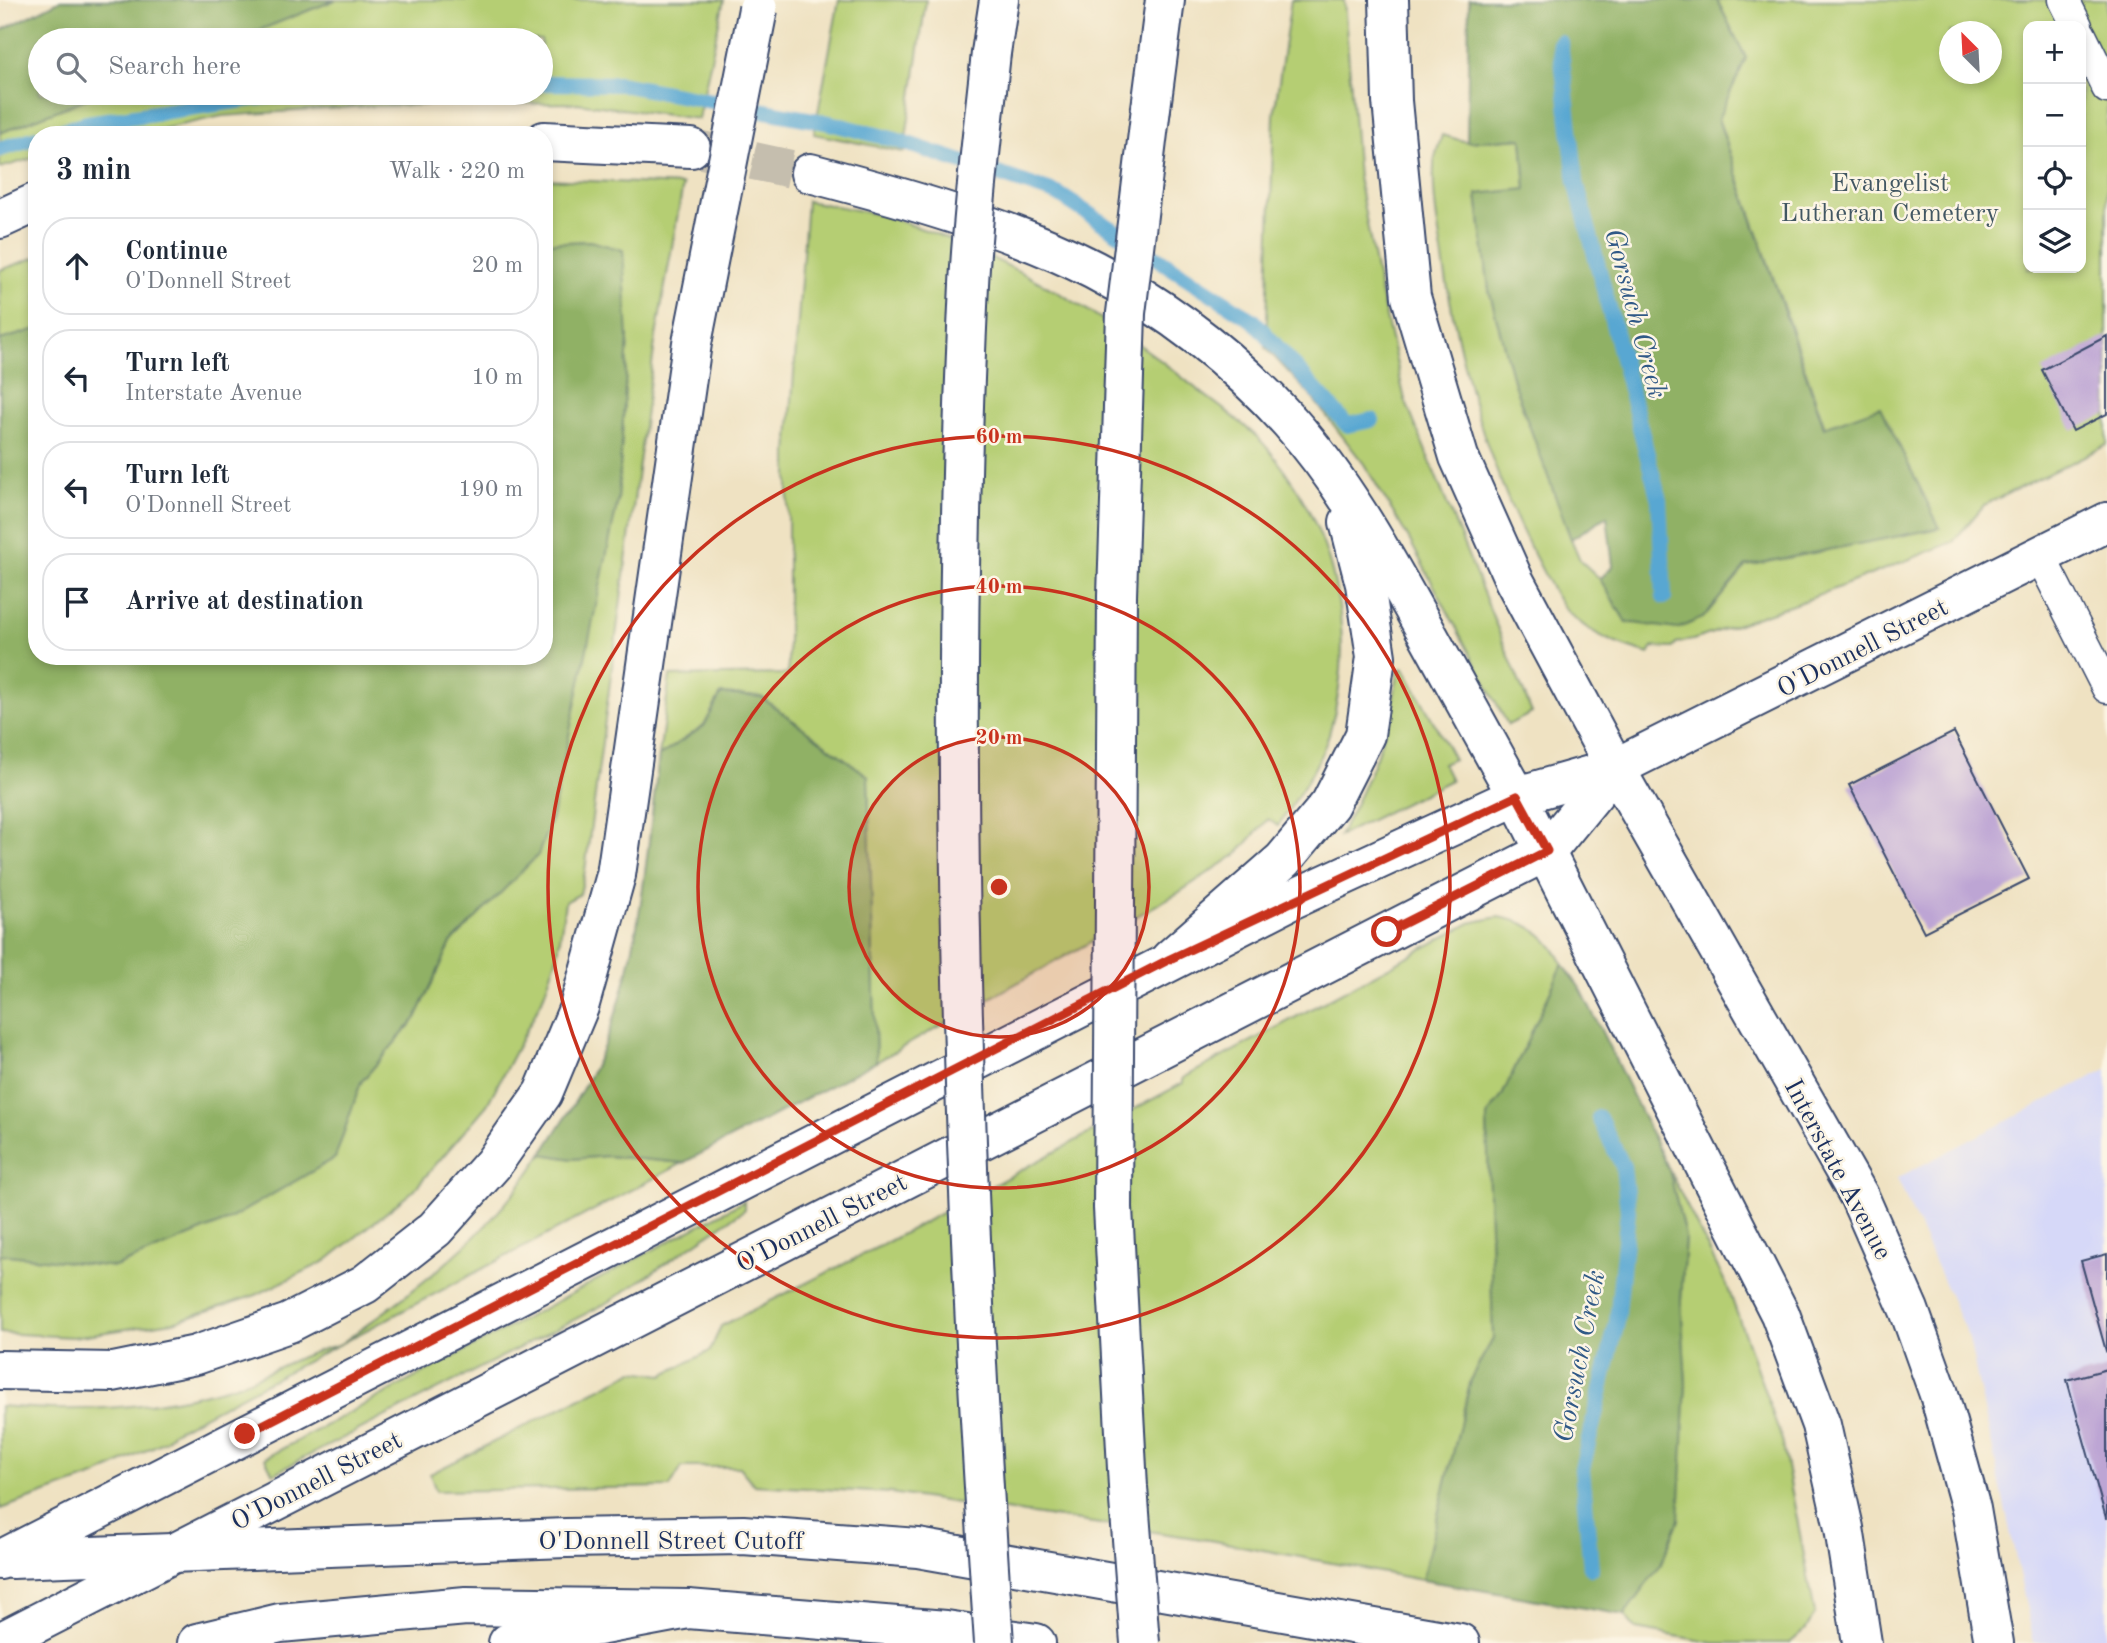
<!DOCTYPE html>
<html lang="en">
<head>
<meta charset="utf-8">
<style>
  :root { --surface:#fff; --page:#f2f2f3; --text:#1f2937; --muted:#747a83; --line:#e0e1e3 }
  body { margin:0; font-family:"Old Standard TT",serif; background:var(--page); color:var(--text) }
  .controls { position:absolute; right:21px; top:21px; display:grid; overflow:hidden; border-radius:14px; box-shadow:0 4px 10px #0003 }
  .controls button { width:63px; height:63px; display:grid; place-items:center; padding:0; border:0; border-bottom:2px solid var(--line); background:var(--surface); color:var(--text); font:35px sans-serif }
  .compass { position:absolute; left:1939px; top:21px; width:63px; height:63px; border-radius:50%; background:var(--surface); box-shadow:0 4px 10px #0003; rotate:336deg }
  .stop { position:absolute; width:21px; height:21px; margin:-16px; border:5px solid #c8321e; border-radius:50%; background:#fff }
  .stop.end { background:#c8321e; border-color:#fff; box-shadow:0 2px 7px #0008 }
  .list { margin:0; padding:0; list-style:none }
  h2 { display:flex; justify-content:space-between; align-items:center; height:91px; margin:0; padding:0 28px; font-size:30px }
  h2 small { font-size:23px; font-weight:400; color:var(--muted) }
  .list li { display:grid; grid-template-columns:46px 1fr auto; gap:21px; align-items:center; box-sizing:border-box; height:98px; margin:0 14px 14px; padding:0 14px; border:2px solid var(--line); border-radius:28px }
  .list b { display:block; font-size:26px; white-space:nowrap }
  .list p { margin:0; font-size:23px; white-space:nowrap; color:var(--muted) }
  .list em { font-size:23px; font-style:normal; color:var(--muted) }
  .icon { flex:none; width:38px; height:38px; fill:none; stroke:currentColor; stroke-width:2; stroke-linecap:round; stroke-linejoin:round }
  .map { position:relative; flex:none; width:2107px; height:1643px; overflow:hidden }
  .search { position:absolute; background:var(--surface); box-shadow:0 4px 10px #0003; left:28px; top:28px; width:525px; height:77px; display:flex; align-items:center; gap:18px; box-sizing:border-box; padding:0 24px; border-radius:38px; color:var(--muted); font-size:26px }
  .panel { position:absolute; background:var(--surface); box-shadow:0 4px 10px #0003; left:28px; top:126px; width:525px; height:539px; border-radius:28px }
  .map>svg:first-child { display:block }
  .built { fill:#d6d8f8 }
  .green { fill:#b5ce73; stroke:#687e68; stroke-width:2; fill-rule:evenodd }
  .forest { fill:#90b165; stroke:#567062; stroke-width:2 }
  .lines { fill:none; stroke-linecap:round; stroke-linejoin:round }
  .stream { stroke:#58a7d2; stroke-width:16 }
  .building { fill:#bda5d4 }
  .motorway-tunnel { stroke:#c5beae; stroke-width:38; stroke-dasharray:38 19; stroke-linecap:butt }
  .service-casing { stroke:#3b4a6d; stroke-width:33 }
  .tertiary-casing { stroke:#3b4a6d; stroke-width:42 }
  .primary-casing { stroke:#3b4a6d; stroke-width:42 }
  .motorway-casing { stroke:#3b4a6d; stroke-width:42 }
  .service { stroke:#fff; stroke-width:30 }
  .tertiary { stroke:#fff; stroke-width:38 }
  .primary { stroke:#fff; stroke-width:38 }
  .motorway { stroke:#fff; stroke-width:38 }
  .motorway-bridge-casing { stroke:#3b4a6d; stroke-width:42; stroke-linecap:butt }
  .motorway-bridge { stroke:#fff; stroke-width:38 }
  .route { stroke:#c8321e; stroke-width:9 }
  .ring { fill:none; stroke:#c8321e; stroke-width:3.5 }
  .labels { text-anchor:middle; stroke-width:5; stroke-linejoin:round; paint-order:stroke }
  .park-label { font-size:26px; fill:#425763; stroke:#fcf5e5 }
  .street-label { font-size:26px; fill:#1b2f5e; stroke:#fcf5e5 }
  .water-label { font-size:28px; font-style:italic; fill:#305987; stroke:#fcf5e5 }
  .centre { fill:#c8321e; stroke:#fcf5e5; stroke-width:3.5 }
  .ring-label { font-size:21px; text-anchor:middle; font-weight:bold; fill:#c8321e; stroke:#fcf5e5; stroke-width:5; stroke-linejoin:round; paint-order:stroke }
</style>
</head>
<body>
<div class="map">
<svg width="2107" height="1643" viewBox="0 0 2107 1643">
  <rect width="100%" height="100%" fill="#fcf5e5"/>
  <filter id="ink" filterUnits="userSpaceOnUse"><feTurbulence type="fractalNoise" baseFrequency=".0143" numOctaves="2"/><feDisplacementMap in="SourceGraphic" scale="14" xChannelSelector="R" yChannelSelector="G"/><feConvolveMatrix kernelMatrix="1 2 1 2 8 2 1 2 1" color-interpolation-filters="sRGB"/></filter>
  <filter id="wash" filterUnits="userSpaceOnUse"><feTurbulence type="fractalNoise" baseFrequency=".00686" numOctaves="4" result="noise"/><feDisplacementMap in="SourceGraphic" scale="28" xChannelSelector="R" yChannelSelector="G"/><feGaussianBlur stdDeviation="1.57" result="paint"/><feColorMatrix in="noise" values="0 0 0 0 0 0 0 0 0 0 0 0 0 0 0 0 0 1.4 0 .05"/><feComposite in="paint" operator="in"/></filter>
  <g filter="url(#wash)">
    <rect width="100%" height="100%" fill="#efe2c2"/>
    <polygon class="built" points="2107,1069 2107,1643 2034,1643 1969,1339 1897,1178"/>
    <g class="green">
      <polygon points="335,0 724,0 698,119 577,103 368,106 222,116 134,135 37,135 37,157 0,168 0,133 101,93 541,93 541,40 234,40"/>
      <polygon points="839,0 926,0 904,152 814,134"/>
      <polygon points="1291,0 1344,0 1358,177 1380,291 1405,400 1532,713 1508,725 1409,539 1364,464 1310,395 1266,348 1274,115"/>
      <path d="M1717 0H2107V445L1984 505 1953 542 1812 598 1693 640 1676 643 1673 648 1653 647 1649 654C1620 646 1591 635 1569 613 1556 600 1548 581 1539 564 1488 469 1463 377 1445 272 1440 238 1432 200 1434 166 1434 156 1439 145 1442 135L1467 142 1522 138 1526 190 1477 195 1489 290 1514 384 1571 539 1580 560 1600 579 1626 622 1703 618 1746 566 1939 528 1825 427 1718 118 1746 58ZM2028 26H2081V268H2028ZM1950 32H1992V74H1950Z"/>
      <polygon points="544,179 683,185 655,342 585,871 580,894 565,902 558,954 542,1000 487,1105 413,1191 326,1261 256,1295 173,1322 73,1337 0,1333 0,1254 115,1267 226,1221 335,1158 361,1082 416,1018 451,943 538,855 618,500 628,338 590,241 544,243"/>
      <path d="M807 201C837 207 871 211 900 221 1004 256 1104 313 1189 383 1214 403 1251 427 1270 451 1335 531 1359 634 1329 734 1319 767 1297 797 1278 826L1268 819 1237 854 1178 893 876 1062 868 776 761 697 721 694 704 726 659 756 670 676 788 674V453Z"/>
      <polygon points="37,257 37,329 0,340 0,270"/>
      <path d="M1404 668 1454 759 1443 764 1451 780 1339 836C1370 779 1388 734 1399 670Z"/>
      <path d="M1498 917C1529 921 1550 936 1563 964L1502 1096 1487 1116 1493 1339 1472 1376 1422 1580 1215 1541 890 1493 754 1485 739 1467H682L670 1487 436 1491 430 1474 634 1371 663 1375 710 1351 721 1326 882 1245 1183 1083V1078L1470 923Z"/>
      <path d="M542 1154 573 1159 607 1156 683 1163 173 1432 165 1441 95 1476 0 1509V1406C77 1413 155 1409 229 1387 267 1376 300 1353 339 1345 416 1290 491 1235 542 1154Z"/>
      <polygon points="1669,1170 1728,1288 1782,1440 1815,1613 1806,1629 1790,1643 1714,1643 1636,1629 1624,1615 1661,1564 1682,1431 1686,1384 1681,1301 1685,1236"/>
      <polygon points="744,1201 744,1210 609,1302 273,1474 265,1458"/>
    </g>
    <g class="forest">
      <polygon points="61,0 335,0 234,40 40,40 40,93 101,93 0,133 0,31"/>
      <polygon points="1469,0 1717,0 1746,58 1718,119 1824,427 1880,407 1940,528 1746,566 1703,618 1677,629 1626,622 1600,579 1613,566 1607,516 1571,539 1514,384 1489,290 1477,194 1526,189 1522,138 1467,142"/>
      <polygon points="590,241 623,250 628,338 618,500 552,817 538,855 451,943 416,1018 361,1082 335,1158 226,1221 115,1267 0,1254 0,340 37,329 37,656 544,656 544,243"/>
      <path d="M721 694 761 697 868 776 876 1062 683 1163 607 1156 573 1159 542 1154C567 1115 593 1077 609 1033 642 945 647 848 659 756L704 726Z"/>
      <polygon points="1563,964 1582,991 1669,1170 1685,1236 1681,1301 1686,1384 1679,1520 1661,1564 1624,1615 1422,1580 1472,1376 1493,1339 1487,1116 1502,1096"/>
    </g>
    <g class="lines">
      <g class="stream">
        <polyline points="1560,42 1576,182 1659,500 1664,597"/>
        <polyline points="541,83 620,84 830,123 896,140 1058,194 1254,321 1347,425 1372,420"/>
        <polyline points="48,135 87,123 291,93"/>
        <polyline points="0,149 37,138"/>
        <polyline points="1591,1568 1582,1469 1617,1322 1628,1211 1623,1166 1599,1118"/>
      </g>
    </g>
    <g id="blocks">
      <g class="building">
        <polygon points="2107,336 2107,414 2073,431 2042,370"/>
        <polygon points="1954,732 2029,879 1924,932 1849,785"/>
        <polygon points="2107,1254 2107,1350 2106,1351 2081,1261"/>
        <polygon points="2107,1369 2107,1518 2106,1518 2067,1380"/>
      </g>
    </g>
  </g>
  <g filter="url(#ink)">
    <use href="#blocks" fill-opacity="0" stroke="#3b4a6d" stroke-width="2"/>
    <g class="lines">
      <polyline class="motorway-tunnel" points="697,149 810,173"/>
      <g class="service-casing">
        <g id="service">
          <polyline points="2064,0 2077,26"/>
          <polyline points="2081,35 2107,88"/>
          <polyline points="2040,556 2107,688"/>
        </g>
      </g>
      <g class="tertiary-casing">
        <polyline id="tertiary" points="1615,768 2107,522"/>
      </g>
      <g class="primary-casing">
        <g id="primary">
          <polyline points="1615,768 1859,1196 1909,1310 1939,1394 1971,1509 1994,1643"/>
          <polyline points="1517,796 1780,1314 1821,1425 1844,1528 1862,1643"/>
          <polyline points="12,1559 566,1538 743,1535 918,1548 1460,1643"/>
          <polyline points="0,1560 1291,900 1517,796 1615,768"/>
          <polyline points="0,1642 1547,851 1615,768"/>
          <polyline points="197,1643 280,1623 466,1606 688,1609 946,1630 1036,1643"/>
        </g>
      </g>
      <g class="motorway-casing">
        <g id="motorway">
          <polyline points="1389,0 1392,101 1411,297 1459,457 1514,580 1615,768"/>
          <polyline points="991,53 999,0"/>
          <polyline points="1151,108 1165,0"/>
          <polyline points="544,141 691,148"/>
          <path d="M810 173C899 196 1013 228 1094 270 1167 308 1235 361 1290 422 1341 479 1380 548 1417 615 1450 675 1484 736 1517 796"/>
          <polyline points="0,219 37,202"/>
          <polyline points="1170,959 1283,860 1330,804 1365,735 1376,657 1365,584 1349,522"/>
          <polyline points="0,1370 113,1372 196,1355 289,1323 365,1284 435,1229 493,1164 543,1093 579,1007 616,875"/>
          <polyline points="508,1643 688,1609"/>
        </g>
      </g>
      <use href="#service" class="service"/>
      <use href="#tertiary" class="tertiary"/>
      <use href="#primary" class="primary"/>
      <use href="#motorway" class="motorway"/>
      <g class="motorway-bridge-casing">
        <g id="motorway-bridge">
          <path d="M991 53C983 129 973 207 969 284 947 737 963 1191 994 1643"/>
          <polyline points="616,875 692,343 758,9"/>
          <polyline points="1140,1643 1128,1487 1113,1208 1117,596 1126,313 1151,108"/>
        </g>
      </g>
      <use href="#motorway-bridge" class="motorway-bridge"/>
    </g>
  </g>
  <g class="lines" filter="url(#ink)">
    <polyline class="route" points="245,1434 1170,959 1517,796 1547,851 1387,932"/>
  </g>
  <circle cx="999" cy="887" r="150" fill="#c8321e" fill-opacity=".12"/>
  <g class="ring">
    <circle cx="999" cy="887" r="150"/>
    <circle cx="999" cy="887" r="301"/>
    <circle cx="999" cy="887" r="451"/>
  </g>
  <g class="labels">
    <g class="park-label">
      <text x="1890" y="191">Evangelist<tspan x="1890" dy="30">Lutheran Cemetery</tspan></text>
    </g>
    <g class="street-label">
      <text transform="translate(1862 647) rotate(-27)" y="9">O'Donnell Street</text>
      <text transform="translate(1839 1169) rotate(62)" y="9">Interstate Avenue</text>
      <text transform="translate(821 1222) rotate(-27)" y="9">O'Donnell Street</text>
      <text transform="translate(316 1480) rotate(-27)" y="9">O'Donnell Street</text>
      <text x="671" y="1549">O'Donnell Street Cutoff</text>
    </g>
    <g class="water-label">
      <text transform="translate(1637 313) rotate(75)" y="10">Gorsuch Creek</text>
      <text transform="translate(1578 1356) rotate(-79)" y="10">Gorsuch Creek</text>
    </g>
  </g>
  <circle cx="999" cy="887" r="10" class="centre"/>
  <g class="ring-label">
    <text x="999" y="443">60 m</text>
    <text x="999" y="593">40 m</text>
    <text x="999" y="744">20 m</text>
  </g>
</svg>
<div class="controls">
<button>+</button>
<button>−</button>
<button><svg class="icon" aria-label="locate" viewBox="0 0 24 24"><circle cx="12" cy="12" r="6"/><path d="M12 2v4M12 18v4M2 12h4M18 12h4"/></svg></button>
<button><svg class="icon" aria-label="layers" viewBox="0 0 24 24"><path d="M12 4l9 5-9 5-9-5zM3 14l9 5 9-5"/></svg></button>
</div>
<svg class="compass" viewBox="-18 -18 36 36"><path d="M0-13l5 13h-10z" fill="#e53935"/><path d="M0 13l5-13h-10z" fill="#747a83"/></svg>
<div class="stop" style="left:1387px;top:932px"></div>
<div class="stop end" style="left:245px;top:1434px"></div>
<div class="search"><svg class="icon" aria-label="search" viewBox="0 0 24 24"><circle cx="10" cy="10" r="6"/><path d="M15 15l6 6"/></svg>Search here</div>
<section class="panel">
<h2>3 min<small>Walk · 220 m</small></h2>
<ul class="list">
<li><svg class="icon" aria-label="ahead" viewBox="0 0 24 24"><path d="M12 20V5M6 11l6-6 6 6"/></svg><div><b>Continue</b><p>O'Donnell Street</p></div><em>20 m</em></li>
<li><svg class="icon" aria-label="left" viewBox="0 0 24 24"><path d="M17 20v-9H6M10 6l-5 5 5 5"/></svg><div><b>Turn left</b><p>Interstate Avenue</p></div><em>10 m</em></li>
<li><svg class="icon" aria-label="left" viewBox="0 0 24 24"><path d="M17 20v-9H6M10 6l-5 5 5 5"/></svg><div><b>Turn left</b><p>O'Donnell Street</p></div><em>190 m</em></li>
<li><svg class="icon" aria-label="arrive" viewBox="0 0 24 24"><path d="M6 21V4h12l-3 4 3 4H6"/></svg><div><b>Arrive at destination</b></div></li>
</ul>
</section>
</div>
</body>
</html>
